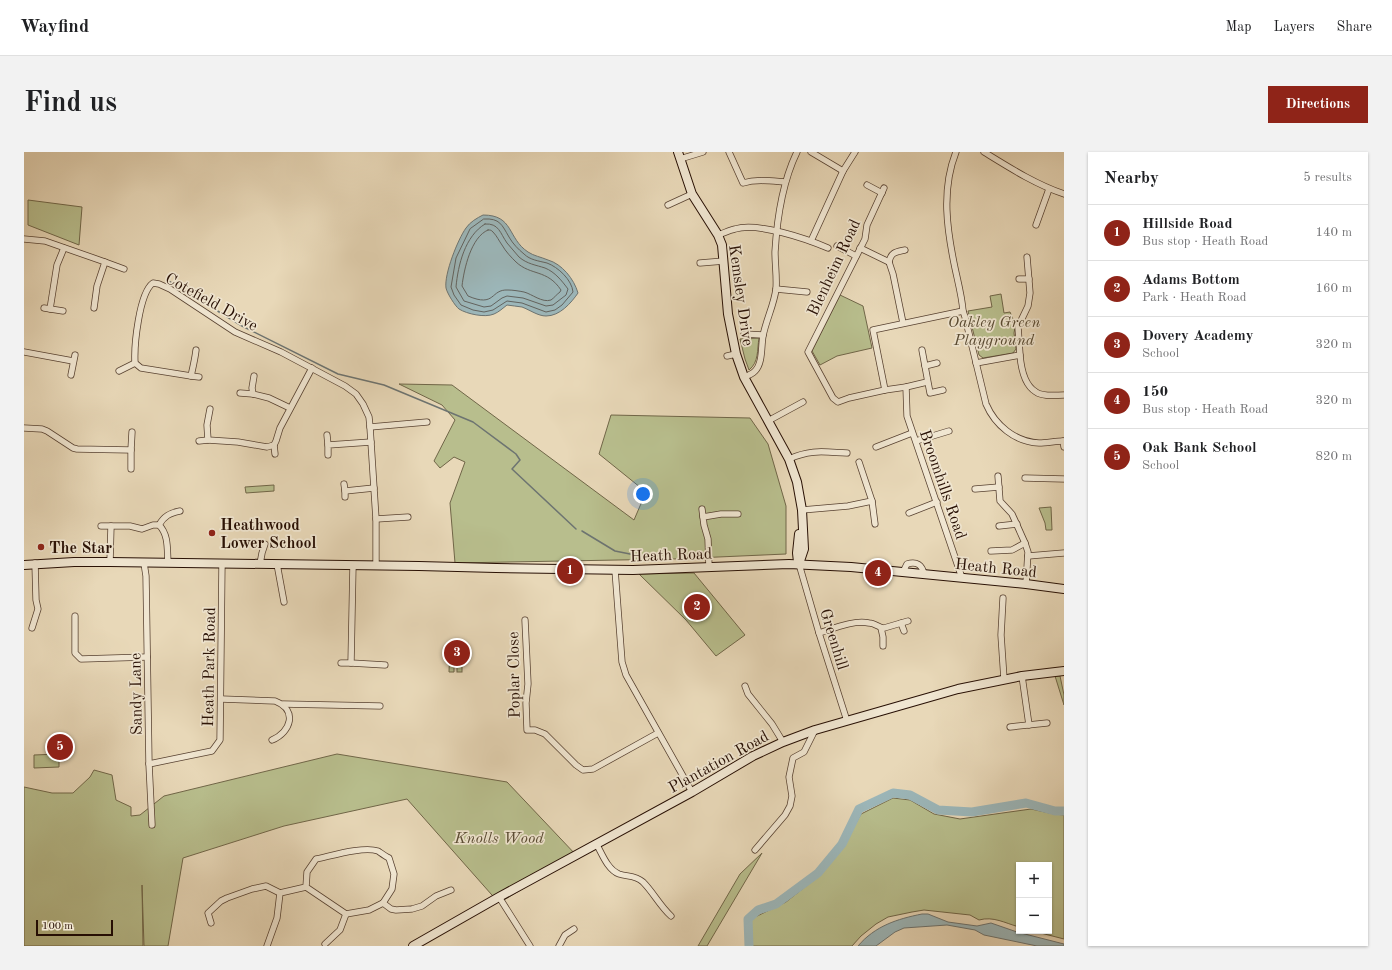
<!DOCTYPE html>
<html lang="en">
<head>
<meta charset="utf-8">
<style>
  :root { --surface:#fff; --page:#f2f2f2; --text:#202124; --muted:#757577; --line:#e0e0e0; --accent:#8f2418 }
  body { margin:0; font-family:"Old Standard TT",serif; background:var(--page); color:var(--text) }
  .controls { position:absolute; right:12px; bottom:12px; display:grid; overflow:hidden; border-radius:0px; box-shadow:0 1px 3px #0004 }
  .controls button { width:36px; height:36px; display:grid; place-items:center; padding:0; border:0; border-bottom:1px solid var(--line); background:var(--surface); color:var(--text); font:20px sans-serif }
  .scale { position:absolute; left:12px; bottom:10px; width:77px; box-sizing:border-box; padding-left:4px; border:2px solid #270f04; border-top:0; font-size:11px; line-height:14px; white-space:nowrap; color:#270f04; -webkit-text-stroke:3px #f0e6d1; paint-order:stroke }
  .you { position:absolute; left:619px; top:342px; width:14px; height:14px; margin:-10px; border:3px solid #fff; border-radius:50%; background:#1a73e8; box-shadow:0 0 0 6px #1a73e833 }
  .badge { display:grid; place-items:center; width:26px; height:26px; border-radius:50%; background:var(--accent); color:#fff; font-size:13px; font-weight:700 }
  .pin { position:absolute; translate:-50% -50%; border:2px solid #fff; box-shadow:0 1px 4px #0006 }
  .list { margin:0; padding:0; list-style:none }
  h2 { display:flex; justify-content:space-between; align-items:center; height:52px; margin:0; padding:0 16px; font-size:17px }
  h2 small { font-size:13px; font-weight:400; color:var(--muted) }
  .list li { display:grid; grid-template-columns:26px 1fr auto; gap:12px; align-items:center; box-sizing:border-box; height:56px; padding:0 16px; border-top:1px solid var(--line) }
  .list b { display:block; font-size:15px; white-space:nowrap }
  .list p { margin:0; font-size:13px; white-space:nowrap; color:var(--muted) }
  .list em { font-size:13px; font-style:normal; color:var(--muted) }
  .map { position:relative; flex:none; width:1040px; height:794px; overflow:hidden; border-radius:0px }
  header { display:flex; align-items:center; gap:24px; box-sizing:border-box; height:56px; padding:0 20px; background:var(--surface); border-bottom:1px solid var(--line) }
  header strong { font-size:19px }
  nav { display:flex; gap:22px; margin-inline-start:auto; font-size:14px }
  .intro { display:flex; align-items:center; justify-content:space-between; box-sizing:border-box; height:96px; padding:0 24px }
  h1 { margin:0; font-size:28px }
  .button { padding:10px 18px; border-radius:0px; background:var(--accent); color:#fff; font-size:14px; font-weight:700 }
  main { display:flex; gap:24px; padding:0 24px }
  aside { flex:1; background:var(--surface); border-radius:0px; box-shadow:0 1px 3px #0004 }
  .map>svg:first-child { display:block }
  .green { fill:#b8be8d; stroke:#706648 }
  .water { fill:#9cb7ba; stroke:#6d7471 }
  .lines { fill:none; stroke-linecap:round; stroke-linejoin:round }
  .shore { stroke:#62635f; stroke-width:1 }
  .stream { stroke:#6d7471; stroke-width:1.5 }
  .river { stroke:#9cb7ba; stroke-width:9 }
  .street-casing { stroke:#574131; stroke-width:7 }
  .secondary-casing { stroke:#270f04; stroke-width:10 }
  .street { stroke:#f0e6d1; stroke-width:5.5 }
  .secondary { stroke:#f0e6d1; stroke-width:8 }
  .poi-dot { fill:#8f2418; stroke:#f0e6d1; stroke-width:1.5 }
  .labels { text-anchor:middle; stroke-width:3.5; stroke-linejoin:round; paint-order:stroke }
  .street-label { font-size:16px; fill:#270f04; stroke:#f0e6d1 }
  .park-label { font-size:16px; font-style:italic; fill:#5a4c34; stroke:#f0e6d1 }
  .poi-label { font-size:16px; font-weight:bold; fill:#270f04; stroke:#f0e6d1; text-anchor:start }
</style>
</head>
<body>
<header>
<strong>Wayfind</strong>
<nav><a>Map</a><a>Layers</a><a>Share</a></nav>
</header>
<div class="intro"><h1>Find us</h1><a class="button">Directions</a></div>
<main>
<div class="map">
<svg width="1040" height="794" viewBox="0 0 1040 794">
  <rect width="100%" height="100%" fill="#e8d8b8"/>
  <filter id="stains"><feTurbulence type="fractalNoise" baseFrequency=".005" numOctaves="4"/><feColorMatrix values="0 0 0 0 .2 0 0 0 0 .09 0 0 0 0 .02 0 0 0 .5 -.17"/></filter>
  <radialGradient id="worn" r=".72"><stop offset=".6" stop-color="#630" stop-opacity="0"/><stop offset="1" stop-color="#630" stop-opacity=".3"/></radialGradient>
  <g class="green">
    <polygon points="4,48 58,55 55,93 4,73"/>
    <polygon points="977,142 980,161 986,160 989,167 992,169 990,181 992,197 989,201 959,206 955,203 944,159 968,155 966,144"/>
    <polygon points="816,143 839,154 848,196 813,204 796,213 788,199"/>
    <path d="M735 186C733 198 735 210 725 218L721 207 716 187Z"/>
    <polygon points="375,232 428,233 610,368 622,340 575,302 587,263 726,266 744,292 762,354 762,402 649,407 431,411 426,351 441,310 430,305 416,316 410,309 431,268 418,253"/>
    <polygon points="250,333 250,339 222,341 221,335"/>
    <polygon points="1027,355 1028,378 1022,378 1021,371 1015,356"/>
    <polygon points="670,421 721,483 692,504 662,468 615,422"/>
    <polygon points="426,492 430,492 430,520 425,520"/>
    <rect x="433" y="492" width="5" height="28"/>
    <polygon points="1031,524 1036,524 1040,543 1040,553"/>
    <polygon points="35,602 35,615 10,616 10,603"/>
    <polygon points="313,602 483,630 553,704 475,751 383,647 260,674 159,706 144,794 120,794 118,733 119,794 0,794 0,635 28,641 49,641 66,625 70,618 88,623 92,648 107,655 107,664 116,663 140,644"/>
    <path d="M869 646 886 648 910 662 936 667 1007 657 1030 662 1040 663V787L1009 779H1025V713H995V775C981 771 969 764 955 768L946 763 900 758 888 760 864 765 852 772 837 784 828 794H726L727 767 762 750 796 723 819 694 837 662Z"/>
    <polygon points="738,701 683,794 674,794 716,722"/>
  </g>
  <g class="water">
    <path d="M459 63C490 63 483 86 504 100 510 104 517 105 524 108 538 112 550 127 554 141 547 151 536 164 522 164 514 164 506 158 498 155 493 154 488 154 483 153 479 156 475 160 470 162 461 166 443 162 435 157 431 154 423 141 422 136 420 122 434 87 442 76 446 70 453 66 459 63Z"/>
    <path d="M898 762H904L924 770 953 774 967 771 993 780 1040 792V794H1013L960 783 951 778 923 773 880 776 871 780 852 794H834C851 774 873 767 898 762Z"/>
  </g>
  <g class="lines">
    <g class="shore">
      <path d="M460 67C476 66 478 73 485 85 489 92 494 97 500 102 506 108 515 109 523 111 534 115 548 128 549 140L538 153 531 158 522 160 498 151 483 149 469 158 460 160 449 158 437 153 430 143 427 135 432 106 446 77Z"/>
      <path d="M461 72C475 71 476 81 483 91 487 96 491 100 495 105 503 112 512 113 521 116 531 120 538 129 544 137L542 143 529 153 522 154 499 146 483 144 478 146 467 154 460 155 440 149 432 135C434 113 441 84 461 72Z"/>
      <path d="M464 78C467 78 467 78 469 80 473 84 475 89 478 93 482 100 487 105 492 110 507 124 523 117 537 138L536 140C533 142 530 146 527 148 518 151 508 142 500 140 495 139 489 138 484 138 466 137 472 156 444 144L438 134C440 117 447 85 464 78Z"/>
    </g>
    <g class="stream">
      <polyline points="143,128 218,174 314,222 360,233 449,270 492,302 496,308 488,317 552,377"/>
      <polyline points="558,379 591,399 621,405"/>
    </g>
    <polyline class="river" points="725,794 724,767 734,758 752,752 794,721 818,692 835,657 869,641 886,643 914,658 948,660 1002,651 1031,659 1040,659"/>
    <g class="street-casing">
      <g id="street">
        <path d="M705 0 719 31C733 27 747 29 761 30"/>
        <polyline points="787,0 819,19"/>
        <path d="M932 0C917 38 923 78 931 116 934 130 938 145 939 159L941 165 962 252C971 273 991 290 1015 291 1023 291 1032 289 1040 289"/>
        <path d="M960 0C986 16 1011 32 1040 42"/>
        <polyline points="656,7 679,0"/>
        <polyline points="843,33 858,41"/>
        <polyline points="860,36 843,73 841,87 784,200 809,246 814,250 825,246 861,238"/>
        <polyline points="644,53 668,42"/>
        <polyline points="1012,73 1025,37"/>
        <path d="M694 83C700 81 706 78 711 77 734 70 783 87 804 96"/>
        <polyline points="0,87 21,89 81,110 73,134 70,156"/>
        <polyline points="787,89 819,19 831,0"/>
        <polyline points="813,94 832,104"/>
        <polyline points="836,96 865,110 869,122 879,171"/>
        <polyline points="81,110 100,117"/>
        <path d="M865 110C867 100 872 100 881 98"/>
        <polyline points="676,111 700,109"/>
        <polyline points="995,127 1005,127"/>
        <polyline points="752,137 783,140"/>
        <polyline points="20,156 39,159"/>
        <polyline points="26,157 33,113 40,96"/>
        <polyline points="720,182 739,183"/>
        <path d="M172 198C171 207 169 215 167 224L117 216 111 211C110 194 115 141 129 131L135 132 146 137 211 180 257 200 321 234 332 242 339 252 345 265 346 275 352 367V413"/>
        <polyline points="898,198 906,241 919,238"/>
        <polyline points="0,200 49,209"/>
        <polyline points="996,203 994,175 1004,154 1006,141 1003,105"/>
        <polyline points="703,204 712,202"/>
        <path d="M952 211 996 203C997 215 1000 233 1012 240 1019 245 1032 243 1040 243"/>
        <polyline points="901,214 913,211"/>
        <polyline points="95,219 111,211"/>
        <polyline points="47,223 51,203"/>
        <polyline points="167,224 175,225"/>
        <polyline points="230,224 228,236 229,242 245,246 266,256"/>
        <path d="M720 225C723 224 728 222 731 219 739 211 737 194 739 184 742 168 750 153 752 137 753 125 751 113 751 100 753 66 758 31 773 0"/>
        <polyline points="903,230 882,235 861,238 849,178 939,159"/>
        <polyline points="882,235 883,264 938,426"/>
        <polyline points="216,241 229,242"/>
        <polyline points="186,257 183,273 184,288 214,290 243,295 250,293 252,289 256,276 288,216"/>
        <polyline points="744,269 779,250"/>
        <polyline points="346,275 403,270"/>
        <polyline points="0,276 18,277 23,279 49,296 53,297 107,298 108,280"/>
        <polyline points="303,283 304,293"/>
        <polyline points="175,289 184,288"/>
        <polyline points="892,289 925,279"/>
        <polyline points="1039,289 1040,295"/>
        <polyline points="250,293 251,302"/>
        <polyline points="852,295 888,281"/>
        <polyline points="304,303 304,293 347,290"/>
        <path d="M765 307C787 297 800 300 823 301"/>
        <polyline points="107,317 107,298"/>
        <polyline points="974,324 976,349 988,362 1001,391 1004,400 1002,432"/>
        <polyline points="1001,326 1040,327"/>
        <polyline points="320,332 321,339"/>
        <polyline points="951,337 975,335"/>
        <polyline points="321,345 321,339 350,336"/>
        <polyline points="848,349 851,372"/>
        <polyline points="678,357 679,365"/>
        <polyline points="778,358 824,354 848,349 835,310"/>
        <polyline points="885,361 913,350"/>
        <polyline points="352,367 384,365"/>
        <path d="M135 373C140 364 146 361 156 359"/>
        <polyline points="77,374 87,374"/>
        <polyline points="975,374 993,372"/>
        <polyline points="967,399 988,398 1001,391"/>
        <polyline points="1004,404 1040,401"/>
        <path d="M86 410 87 374H106L118 377 129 373H135C145 383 143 398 144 411"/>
        <polyline points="120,411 122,424 125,612 128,673"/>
        <polyline points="236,412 238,401 241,392"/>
        <polyline points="253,412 260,450"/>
        <polyline points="775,412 795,481 823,569"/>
        <polyline points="329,413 327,511 361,513"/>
        <polyline points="685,415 684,387 680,373 679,365 697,362 714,362"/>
        <polyline points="591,418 598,510 602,523 668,640"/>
        <path d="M879 420 883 412C893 409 898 413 900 422"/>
        <polyline points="979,446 977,483 980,527"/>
        <polyline points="51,464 51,501 57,507 123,505"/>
        <polyline points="501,468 504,532 502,551 503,578 511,578 521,582 552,613 559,618 569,617 634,581"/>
        <polyline points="877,471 880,479"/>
        <polyline points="8,476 14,457 12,448 11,411"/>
        <polyline points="857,476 859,485 859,494"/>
        <path d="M795 481C811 476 829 468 845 471 851 471 855 476 860 476L884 469"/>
        <polyline points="317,511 327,511"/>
        <polyline points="998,524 1005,573"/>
        <polyline points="721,534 724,542 748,572 759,590"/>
        <path d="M197 547 251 549C274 558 267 580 248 588"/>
        <polyline points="259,552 356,554"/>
        <polyline points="986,575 1023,571"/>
        <polyline points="125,612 188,599 196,588 198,411"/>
        <path d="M573 693C578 702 584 718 595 722 604 725 611 723 619 730 629 740 636 754 647 764"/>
        <polyline points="731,698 761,663 766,654 768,644 765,625 769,606 780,600 791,578"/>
        <polyline points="475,745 506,794"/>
        <polyline points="359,751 367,757 372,758 388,757 398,754 412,744 427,738"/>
        <polyline points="187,771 184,761 197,749 203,746 228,737 242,734 256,741"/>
        <polyline points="301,792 316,778 322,762"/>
        <path d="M243 794 253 766 256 741 282 735 322 762 345 758 359 751 368 737 370 722 365 706C361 704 357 701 354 699 339 694 307 704 292 707L283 720 282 735"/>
        <polyline points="535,794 541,783 550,777"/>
      </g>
    </g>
    <g class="secondary-casing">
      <g id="secondary">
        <polyline points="654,0 668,42 694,83 698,93 704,162 712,202 720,225 765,307 773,330 778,358 780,397 775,412"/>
        <polyline points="774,410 773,401 775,382"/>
        <polyline points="0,413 50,410 86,410 395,414 472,416 609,418 765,412 827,415 1002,432 1040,437"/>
        <polyline points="389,794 475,745 668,640 729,604 759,590 791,578 934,537 998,524 1040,519"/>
      </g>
    </g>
    <use href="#street" class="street"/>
    <use href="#secondary" class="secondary"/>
  </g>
  <g class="poi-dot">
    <circle cx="188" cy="381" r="4"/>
    <circle cx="17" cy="395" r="4"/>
  </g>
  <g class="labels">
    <g class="street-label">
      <text transform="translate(809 115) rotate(-65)" y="6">Blenheim Road</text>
      <text transform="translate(718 143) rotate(82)" y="6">Kemsley Drive</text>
      <text transform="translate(188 149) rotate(29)" y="6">Cotefield Drive</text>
      <text transform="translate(920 332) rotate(71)" y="6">Broomhills Road</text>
      <text transform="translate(647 402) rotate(-2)" y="6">Heath Road</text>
      <text transform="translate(972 415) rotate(6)" y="6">Heath Road</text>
      <text transform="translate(811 487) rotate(73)" y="6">Greenhill</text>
      <text transform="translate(184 515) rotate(-89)" y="6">Heath Park Road</text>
      <text transform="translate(489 523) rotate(-91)" y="6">Poplar Close</text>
      <text transform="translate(111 542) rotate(-91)" y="6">Sandy Lane</text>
      <text transform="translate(694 609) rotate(-29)" y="6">Plantation Road</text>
    </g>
    <g class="park-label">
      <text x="970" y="175">Oakley Green<tspan x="970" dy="18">Playground</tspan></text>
      <text x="475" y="691">Knolls Wood</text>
    </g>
    <g class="poi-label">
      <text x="196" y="378">Heathwood<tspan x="196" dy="18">Lower School</tspan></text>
      <text x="25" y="401">The Star</text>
    </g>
  </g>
  <rect width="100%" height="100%" filter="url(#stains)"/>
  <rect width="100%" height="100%" fill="url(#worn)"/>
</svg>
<div class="controls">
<button>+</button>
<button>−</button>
</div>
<div class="scale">100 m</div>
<div class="you"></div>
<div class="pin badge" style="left:546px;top:419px">1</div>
<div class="pin badge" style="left:673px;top:455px">2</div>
<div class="pin badge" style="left:433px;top:501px">3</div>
<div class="pin badge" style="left:854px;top:421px">4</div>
<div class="pin badge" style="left:36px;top:595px">5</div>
</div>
<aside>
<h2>Nearby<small>5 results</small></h2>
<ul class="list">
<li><span class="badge">1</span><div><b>Hillside Road</b><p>Bus stop · Heath Road</p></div><em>140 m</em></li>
<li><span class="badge">2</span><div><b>Adams Bottom</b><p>Park · Heath Road</p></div><em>160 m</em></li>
<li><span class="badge">3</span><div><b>Dovery Academy</b><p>School</p></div><em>320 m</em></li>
<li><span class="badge">4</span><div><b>150</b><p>Bus stop · Heath Road</p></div><em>320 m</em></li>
<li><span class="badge">5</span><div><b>Oak Bank School</b><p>School</p></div><em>820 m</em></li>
</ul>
</aside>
</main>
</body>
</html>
